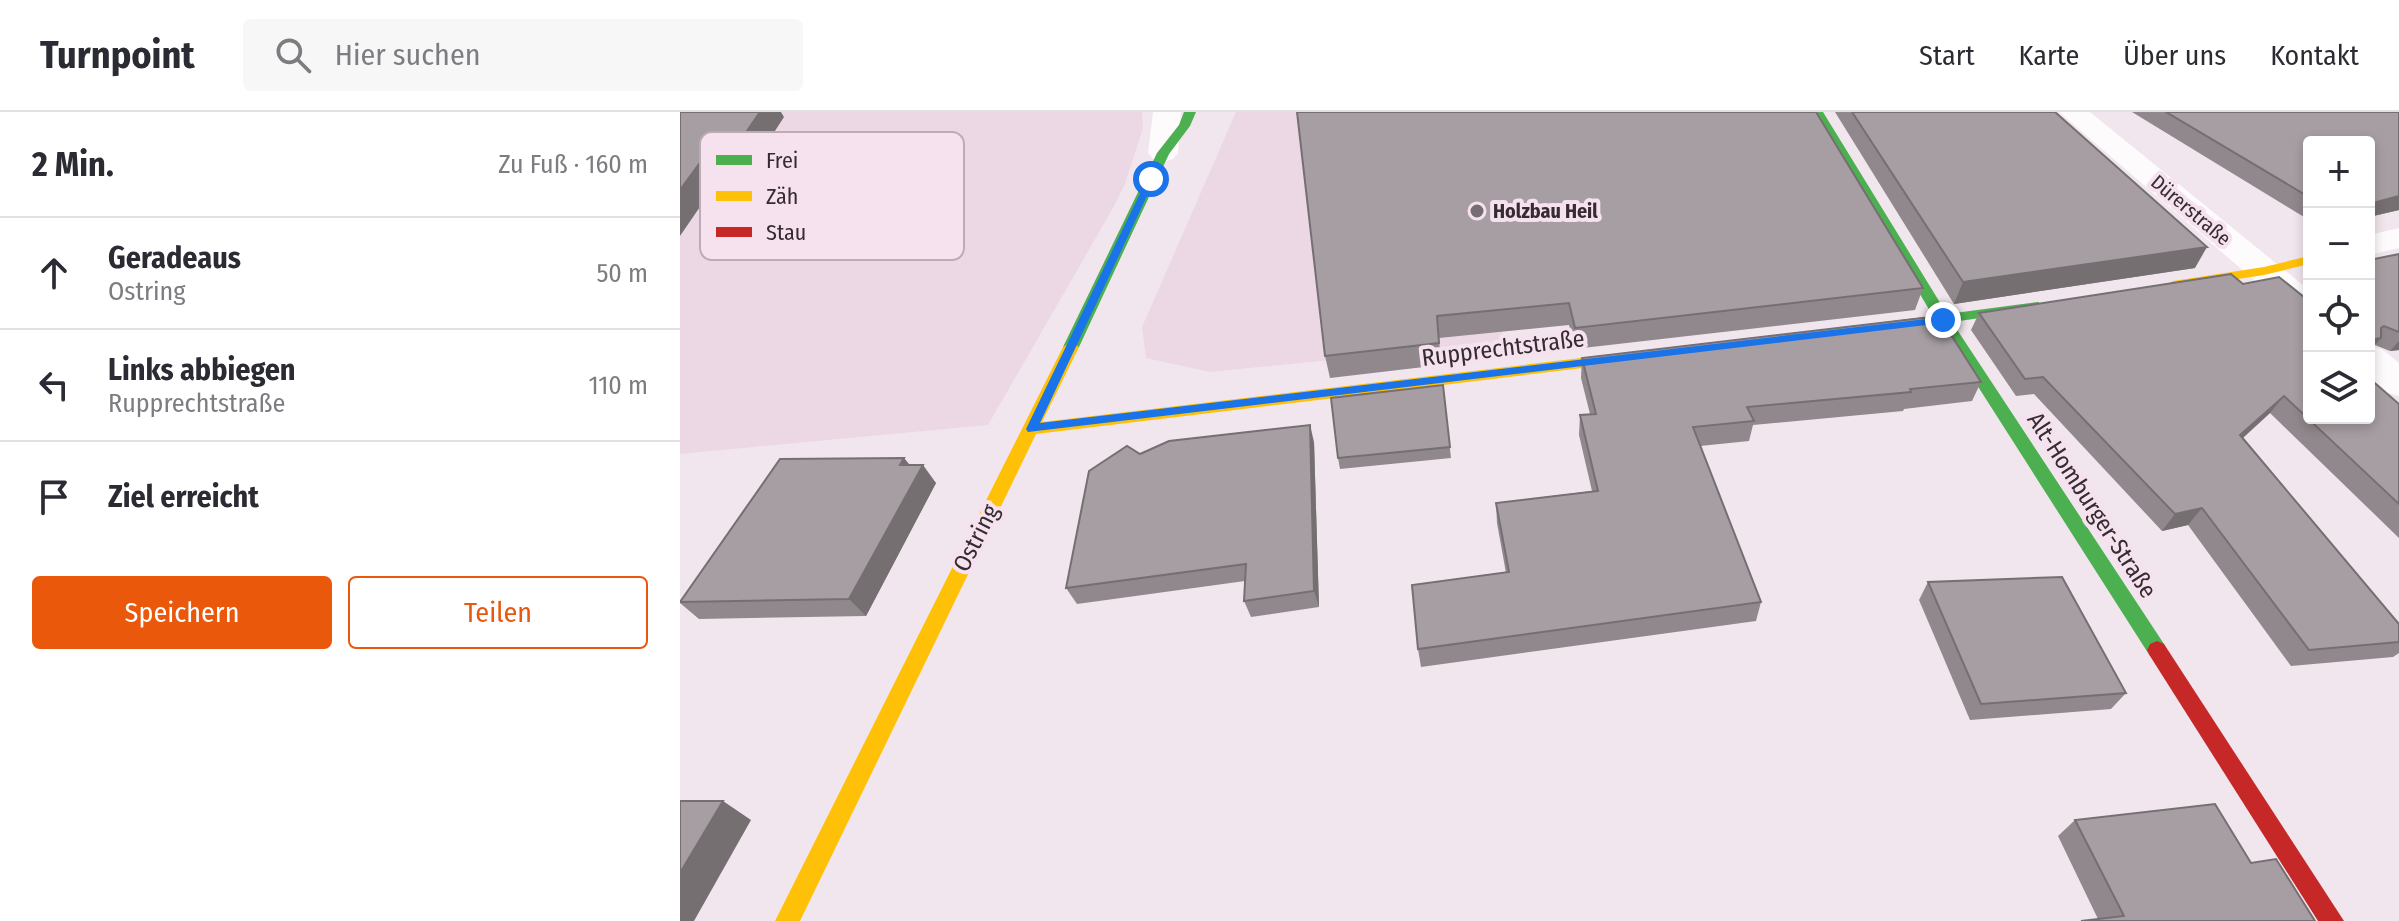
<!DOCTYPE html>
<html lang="de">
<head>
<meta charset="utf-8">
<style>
  :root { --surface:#fff; --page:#f7f7f7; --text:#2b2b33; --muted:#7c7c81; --line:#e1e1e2; --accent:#ea580c }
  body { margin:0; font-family:"Fira Sans Condensed",sans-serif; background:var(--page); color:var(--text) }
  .controls { position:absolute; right:24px; top:24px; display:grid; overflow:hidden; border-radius:8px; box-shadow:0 4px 12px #0003 }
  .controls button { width:72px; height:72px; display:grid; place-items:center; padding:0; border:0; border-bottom:2px solid var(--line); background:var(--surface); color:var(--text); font:40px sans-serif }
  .stop { position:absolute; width:24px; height:24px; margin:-18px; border:6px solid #1a73e8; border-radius:50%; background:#fff }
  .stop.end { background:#1a73e8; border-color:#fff; box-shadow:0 2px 8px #0008 }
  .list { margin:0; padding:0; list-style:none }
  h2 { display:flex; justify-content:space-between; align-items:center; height:104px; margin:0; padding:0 32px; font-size:34px }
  h2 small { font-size:26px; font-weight:400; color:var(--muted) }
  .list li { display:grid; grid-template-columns:52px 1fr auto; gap:24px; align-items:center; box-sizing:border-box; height:112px; padding:0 32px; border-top:2px solid var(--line) }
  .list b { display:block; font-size:30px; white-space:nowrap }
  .list p { margin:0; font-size:26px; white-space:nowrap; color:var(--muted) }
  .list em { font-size:26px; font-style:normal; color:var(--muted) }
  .actions { display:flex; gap:16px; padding:24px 32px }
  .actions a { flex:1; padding:18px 0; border:2px solid var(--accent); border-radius:8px; text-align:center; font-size:28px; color:var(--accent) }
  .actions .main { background:var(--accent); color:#fff }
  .icon { flex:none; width:44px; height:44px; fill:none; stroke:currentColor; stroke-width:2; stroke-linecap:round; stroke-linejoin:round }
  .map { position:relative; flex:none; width:1719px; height:809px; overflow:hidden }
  header { display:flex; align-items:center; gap:48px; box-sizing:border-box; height:112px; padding:0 40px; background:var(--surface); border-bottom:2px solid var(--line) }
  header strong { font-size:38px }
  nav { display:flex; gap:44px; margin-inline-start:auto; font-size:28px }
  .search { width:560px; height:72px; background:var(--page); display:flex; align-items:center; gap:20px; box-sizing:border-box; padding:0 28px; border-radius:8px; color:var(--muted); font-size:30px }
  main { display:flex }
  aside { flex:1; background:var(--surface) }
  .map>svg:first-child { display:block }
  .built { fill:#ecd8e4 }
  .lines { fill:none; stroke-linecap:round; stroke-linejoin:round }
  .street { fill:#fdfbfc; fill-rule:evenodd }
  .fast { fill:#4caf50; fill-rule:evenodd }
  .slow { fill:#ffc107; fill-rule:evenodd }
  .jam { fill:#c62828; fill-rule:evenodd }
  .wall { fill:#90888c }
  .shaded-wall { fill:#756f72 }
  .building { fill:#a79ea3; stroke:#756f72; stroke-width:2 }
  .route { fill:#1a73e8 }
  .poi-dot { fill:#766d73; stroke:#f6e1ee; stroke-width:3 }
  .labels { text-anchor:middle; stroke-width:8; stroke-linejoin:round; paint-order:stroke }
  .far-street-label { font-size:20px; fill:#342c31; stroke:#f6e1ee }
  .far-poi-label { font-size:20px; font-weight:bold; fill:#342c31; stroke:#f6e1ee; text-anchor:start }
  .street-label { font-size:24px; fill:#342c31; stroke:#f6e1ee }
  .key { fill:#f6e1ee; stroke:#bcabb5; stroke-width:2 }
  .key-label { font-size:22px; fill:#342c31 }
</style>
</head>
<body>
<header>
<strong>Turnpoint</strong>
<div class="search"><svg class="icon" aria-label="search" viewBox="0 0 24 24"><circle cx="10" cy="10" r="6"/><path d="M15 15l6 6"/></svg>Hier suchen</div>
<nav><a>Start</a><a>Karte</a><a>Über uns</a><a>Kontakt</a></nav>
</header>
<main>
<aside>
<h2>2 Min.<small>Zu Fuß · 160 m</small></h2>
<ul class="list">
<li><svg class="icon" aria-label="ahead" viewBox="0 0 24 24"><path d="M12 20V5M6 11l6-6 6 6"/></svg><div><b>Geradeaus</b><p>Ostring</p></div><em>50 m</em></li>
<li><svg class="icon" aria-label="left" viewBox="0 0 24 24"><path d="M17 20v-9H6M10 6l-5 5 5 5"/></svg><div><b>Links abbiegen</b><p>Rupprechtstraße</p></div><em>110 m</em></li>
<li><svg class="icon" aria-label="arrive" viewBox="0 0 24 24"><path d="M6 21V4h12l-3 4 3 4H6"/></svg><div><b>Ziel erreicht</b></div></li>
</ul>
<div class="actions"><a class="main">Speichern</a><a>Teilen</a></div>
</aside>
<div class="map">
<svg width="1719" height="809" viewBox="0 0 1719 809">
  <rect width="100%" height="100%" fill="#f1e6ed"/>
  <g class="built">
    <polygon points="0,0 462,0 463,16 445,72 433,96 308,313 0,342"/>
    <polygon points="556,0 1113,0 816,137 823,231 530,260 466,246 462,215"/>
  </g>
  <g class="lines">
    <g class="street">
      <polygon points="473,0 501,0 498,41 493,47 483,50 473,47 468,41"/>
      <polygon points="1379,0 1410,0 1629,178 1629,207 1616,204"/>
      <polygon points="1719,116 1719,136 1689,143 1689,123"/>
      <polygon points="1689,234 1702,237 1719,251 1719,284 1705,280 1689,266"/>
    </g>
    <g class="fast">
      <polygon points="504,0 516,0 510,14 489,42 399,235 396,238 386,238 383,235 477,41 499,13"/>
      <polygon points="1131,0 1143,0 1267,202 1358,190 1365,194 1358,198 1272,210 1484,532 1487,538 1484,544 1477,547 1470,544 1258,212 1204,220 1197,215 1204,210 1253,204"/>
    </g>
    <g class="slow">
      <polygon points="1629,144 1629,152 1584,163 1493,177 1486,173 1493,169 1584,155"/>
      <polygon points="391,230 399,235 362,310 961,239 969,244 961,249 356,322 120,809 95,809 383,235"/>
    </g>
    <polygon class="jam" points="1477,529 1484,532 1664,809 1638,809 1470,544 1467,538 1470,532"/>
  </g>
  <g class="wall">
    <polygon points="617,0 1243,176 1235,198 894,237 889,213 759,226 761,253 650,266 645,244"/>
    <polygon points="1155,0 1375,0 1515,156 1274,192"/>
    <polygon points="1452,0 1719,0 1719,98 1689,105 1689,30 1629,30 1629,108"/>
    <polygon points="1719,142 1719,238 1710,239 1695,233 1689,240"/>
    <polygon points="1551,162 1629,306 1719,292 1719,426 1590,301 1563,326 1719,512 1719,541 1713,545 1611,554 1508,413 1482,419 1354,282 1336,284 1291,218 1299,201"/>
    <polygon points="902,246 1301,270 1292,289 1224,297 1223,299 1073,313 1069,329 1020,334 1081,490 1076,509 741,555 738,537 826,461 817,411 816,391 912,379 899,323 900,303 910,302 901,266"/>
    <polygon points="763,273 771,346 660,357 658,346"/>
    <polygon points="634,330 639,495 571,505 564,489 565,469 397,492 386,476 460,342"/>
    <polygon points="224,346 230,353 256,371 186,504 19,507 0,491"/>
    <polygon points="1248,470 1446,581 1431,597 1290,608 1239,488"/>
    <polygon points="1395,708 1571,751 1635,809 1418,807 1378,724"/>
  </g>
  <g class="shaded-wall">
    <polygon points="77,0 101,0 104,5 64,67 37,70 0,124 0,78 22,48"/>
    <polygon points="1719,84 1719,98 1689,105 1689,92"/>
    <polygon points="1527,135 1515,156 1274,192 1283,170"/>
    <polygon points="1704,214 1693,227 1701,226 1689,240 1689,228"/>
    <polygon points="1719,229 1719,238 1710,239"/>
    <polygon points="1604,284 1590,301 1547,340 1560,323"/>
    <polygon points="630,313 634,330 639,495 634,479"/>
    <polygon points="224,346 237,364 243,353 256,371 186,504 169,487 220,353"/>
    <polygon points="1522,396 1508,413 1482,419 1495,402"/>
    <polygon points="43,689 71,708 14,809 0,809 0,761"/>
  </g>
  <g class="building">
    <polygon points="0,0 80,0 49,45 22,48 0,78"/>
    <polygon points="617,0 1136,0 1243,176 895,216 889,191 757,204 759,231 645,244"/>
    <polygon points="1172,0 1375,0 1527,135 1283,170"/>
    <polygon points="1486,0 1719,0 1719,84 1689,92 1689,30 1629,30 1629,85"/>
    <polygon points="1719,142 1719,220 1704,214 1701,216 1701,226 1689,228 1689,148"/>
    <polygon points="1551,162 1563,172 1599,165 1629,189 1629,306 1689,306 1689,266 1719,292 1719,392 1604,284 1560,323 1719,512 1719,530 1629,538 1522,396 1495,402 1363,265 1345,267 1299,201"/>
    <polygon points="1259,204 1301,270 1230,277 1231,280 1067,295 1074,309 1013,315 1081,490 738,537 732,473 829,460 816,391 918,379 900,303 916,302 902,246"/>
    <polygon points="763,273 770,335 658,346 651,286"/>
    <polygon points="630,313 634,479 564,489 566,452 386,476 409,359 447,334 460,342 489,329"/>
    <polygon points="224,346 220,353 243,353 169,487 0,490 100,347"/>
    <polygon points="1382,465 1446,581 1301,592 1248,470"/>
    <polygon points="0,689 43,689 0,761"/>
    <polygon points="1535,692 1571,751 1596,747 1635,809 1401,809 1444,804 1395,708"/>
  </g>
  <polygon class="route" points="468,65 475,67 360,311 1263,205 1269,208 1263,211 348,320 346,317"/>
  <circle class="poi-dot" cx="797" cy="99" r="8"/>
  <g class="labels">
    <g class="far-street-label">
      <text transform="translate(1511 98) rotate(40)" y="7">Dürerstraße</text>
    </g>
    <g class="far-poi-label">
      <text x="813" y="106">Holzbau Heil</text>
    </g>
    <g class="street-label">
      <text transform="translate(823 236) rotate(-7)" y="8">Rupprechtstraße</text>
      <text transform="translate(1412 393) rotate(57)" y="8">Alt-Homburger-Straße</text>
      <text transform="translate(296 426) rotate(-63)" y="8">Ostring</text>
    </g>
  </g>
  <rect x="20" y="20" width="264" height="128" rx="12" class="key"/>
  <rect x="36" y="43" width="36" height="10" fill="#4caf50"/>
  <rect x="36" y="79" width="36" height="10" fill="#ffc107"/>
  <rect x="36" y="115" width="36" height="10" fill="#c62828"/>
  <g class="key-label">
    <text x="86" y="56">Frei</text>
    <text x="86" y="92">Zäh</text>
    <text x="86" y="128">Stau</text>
  </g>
</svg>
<div class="controls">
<button>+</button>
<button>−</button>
<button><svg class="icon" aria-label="locate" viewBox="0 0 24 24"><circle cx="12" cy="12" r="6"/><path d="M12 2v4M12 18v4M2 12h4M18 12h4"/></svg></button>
<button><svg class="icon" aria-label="layers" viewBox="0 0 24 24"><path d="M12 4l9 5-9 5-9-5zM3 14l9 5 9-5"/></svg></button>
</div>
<div class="stop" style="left:471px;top:67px"></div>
<div class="stop end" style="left:1263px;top:208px"></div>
</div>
</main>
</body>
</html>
